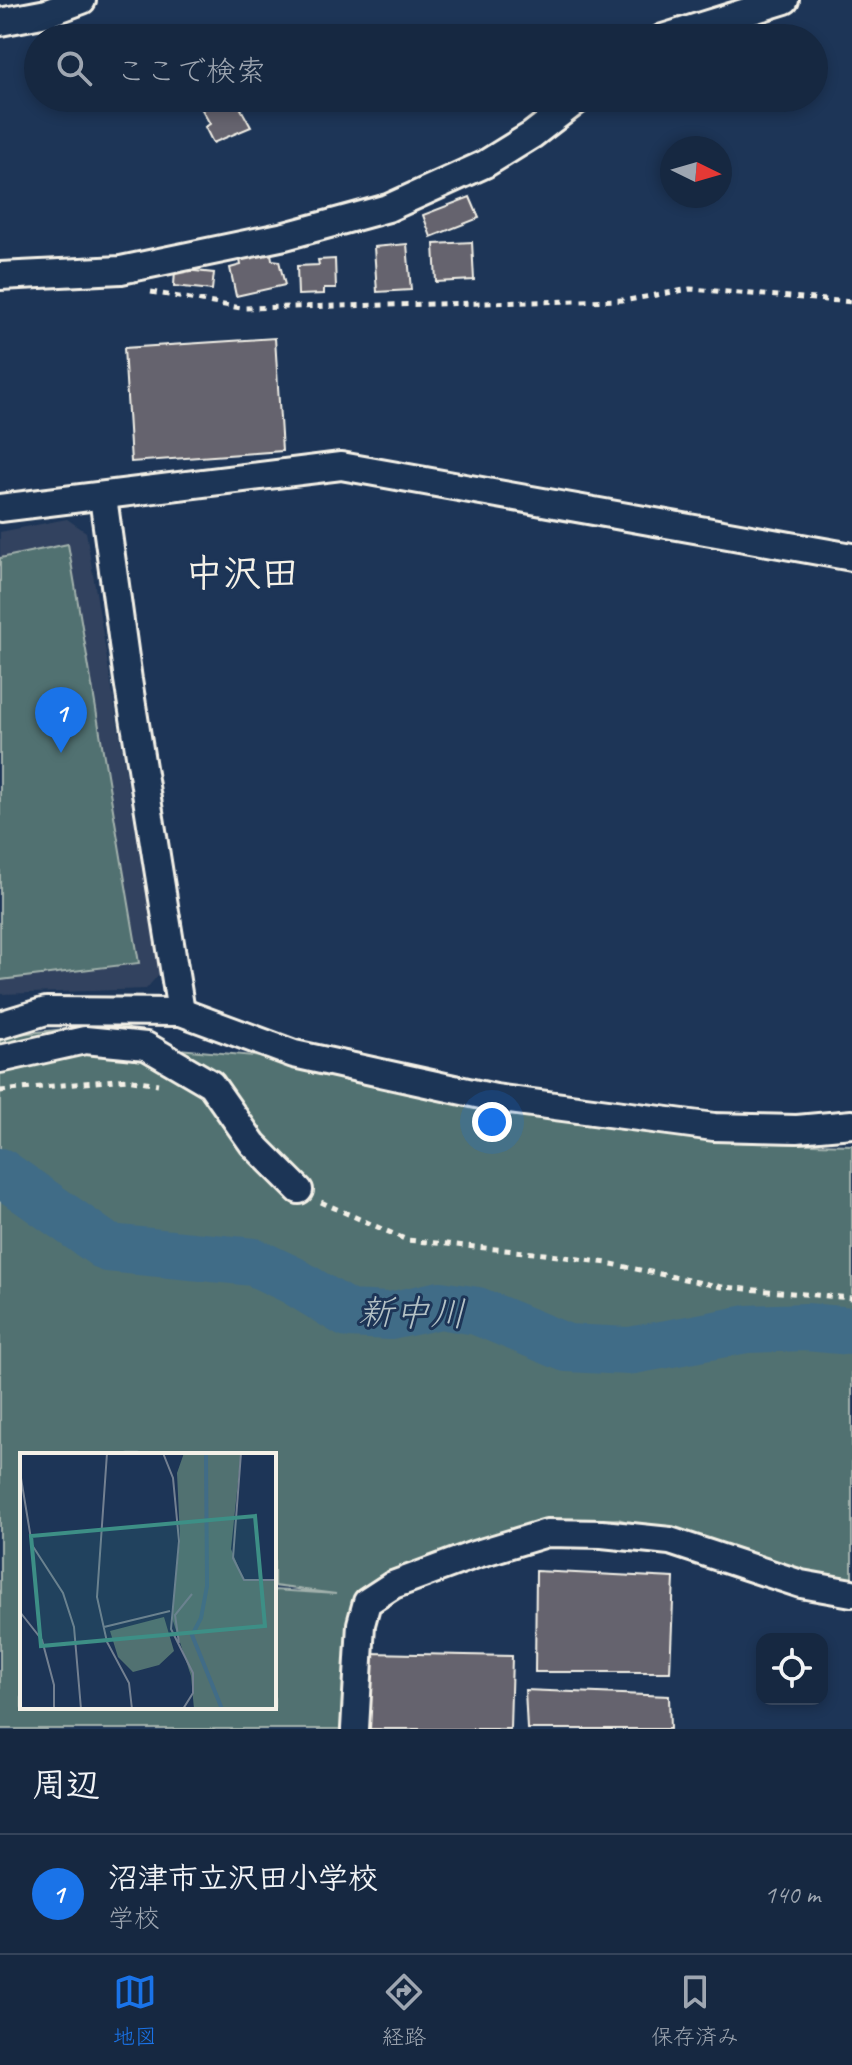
<!DOCTYPE html>
<html lang="ja">
<head>
<meta charset="utf-8">
<style>
  :root { --surface:#162841; --page:#1f3048; --text:#f1f3f6; --muted:#9ea6b1; --line:#35445a; --accent:#1a73e8 }
  body { margin:0; font-family:Caveat,"Klee One",sans-serif; background:var(--page); color:var(--text) }
  .controls { position:absolute; right:24px; bottom:24px; display:grid; overflow:hidden; border-radius:16px; box-shadow:0 4px 12px #0003 }
  .controls button { width:72px; height:72px; display:grid; place-items:center; padding:0; border:0; border-bottom:2px solid var(--line); background:var(--surface); color:var(--text); font:40px sans-serif }
  .compass { position:absolute; left:660px; top:136px; width:72px; height:72px; border-radius:50%; background:var(--surface); box-shadow:0 4px 12px #0003; rotate:95deg }
  .you { position:absolute; left:492px; top:1122px; width:28px; height:28px; margin:-20px; border:6px solid #fff; border-radius:50%; background:#1a73e8; box-shadow:0 0 0 12px #1a73e833 }
  .badge { display:grid; place-items:center; width:52px; height:52px; border-radius:50%; background:var(--accent); color:#fff; font-size:26px; font-weight:700 }
  .pin { position:absolute; translate:-50% -66px; filter:drop-shadow(0 2px 4px #0008) }
  .pin::after { content:''; position:absolute; top:42px; width:28px; height:24px; background:inherit; clip-path:polygon(0 0,100% 0,50% 100%) }
  .list { margin:0; padding:0; list-style:none }
  h2 { display:flex; justify-content:space-between; align-items:center; height:104px; margin:0; padding:0 32px; font-size:34px }
  h2 small { font-size:26px; font-weight:400; color:var(--muted) }
  .list li { display:grid; grid-template-columns:52px 1fr auto; gap:24px; align-items:center; box-sizing:border-box; height:120px; padding:0 32px; border-top:2px solid var(--line) }
  .list b { display:block; font-size:30px; white-space:nowrap }
  .list p { margin:0; font-size:26px; white-space:nowrap; color:var(--muted) }
  .list em { font-size:26px; font-style:normal; color:var(--muted) }
  .icon { flex:none; width:44px; height:44px; fill:none; stroke:currentColor; stroke-width:2; stroke-linecap:round; stroke-linejoin:round }
  .map { position:relative; flex:none; width:852px; height:1729px; overflow:hidden }
  .search { position:absolute; background:var(--surface); box-shadow:0 4px 12px #0003; left:24px; right:24px; top:24px; height:88px; display:flex; align-items:center; gap:20px; box-sizing:border-box; padding:0 28px; border-radius:44px; color:var(--muted); font-size:30px }
  .sheet { height:224px; background:var(--surface) }
  nav { display:flex; justify-content:space-around; align-items:center; box-sizing:border-box; height:112px; border-top:2px solid var(--line); background:var(--surface); font-size:22px; color:var(--muted) }
  nav a { display:grid; justify-items:center; gap:4px }
  nav .on { color:var(--accent) }
  .map>svg:first-child { display:block }
  .built { fill:#33435e }
  .green { fill:#517171; stroke:#a2b1ac; stroke-width:2; fill-rule:evenodd }
  .lines { fill:none; stroke-linecap:round; stroke-linejoin:round }
  .river { stroke:#416c87; stroke-width:48 }
  .building { fill:#65646e; stroke:#f4f1e8; stroke-width:2 }
  .minor-casing { stroke:#f4f1e8; stroke-width:32 }
  .path { stroke:#f4f1e8; stroke-width:5; stroke-dasharray:6 6; stroke-linecap:butt }
  .minor { stroke:#1d3557; stroke-width:26 }
  .labels { text-anchor:middle; stroke-width:6; stroke-linejoin:round; paint-order:stroke }
  .water-label { font-size:36px; font-style:italic; fill:#b5c2c6; stroke:#1d3557 }
  .quarter-label { font-size:38px; font-weight:bold; fill:#f4f1e8; stroke:#1d3557 }
  .inset-river { fill:none; stroke:#416c87; stroke-width:4 }
  .inset-road { fill:none; stroke:#738091; stroke-width:2 }
  .view { fill:#3d8f86; fill-opacity:0.15; stroke:#3d8f86; stroke-width:4 }
  .inset-edge { fill:none; stroke:#f4f1e8; stroke-width:4 }
</style>
</head>
<body>
<div class="map">
<svg width="852" height="1729" viewBox="0 0 852 1729">
  <rect width="100%" height="100%" fill="#1d3557"/>
  <filter id="ink" filterUnits="userSpaceOnUse"><feTurbulence type="fractalNoise" baseFrequency=".0125" numOctaves="2"/><feDisplacementMap in="SourceGraphic" scale="16" xChannelSelector="R" yChannelSelector="G"/><feConvolveMatrix kernelMatrix="1 2 1 2 8 2 1 2 1" color-interpolation-filters="sRGB"/></filter>
  <g filter="url(#ink)">
    <polygon class="built" points="67,519 86,532 159,974 146,989 0,994 0,532"/>
    <g class="green">
      <polygon points="68,544 139,963 0,980 0,558"/>
      <path d="M123 1023 146 1046 254 1056 733 1142 852 1145V1593L762 1560 618 1519 551 1522 359 1597 355 1729H0V1036ZM22 1455H274V1586L336 1594 274 1590V1707H22Z"/>
    </g>
    <g class="lines">
      <polyline class="river" points="0,1172 108,1248 254,1262 292,1280 348,1314 390,1316 440,1305 477,1311 567,1348 629,1351 747,1329 806,1327 852,1331"/>
    </g>
    <g class="building">
      <polygon points="217,98 245,98 248,105 241,109 251,127 213,143 205,127 210,124 200,106"/>
      <polygon points="470,197 479,218 431,237 423,215"/>
      <polygon points="472,242 474,280 436,282 434,244"/>
      <polygon points="407,244 411,290 377,292 374,247"/>
      <polygon points="271,253 272,260 279,261 285,285 236,296 230,268 241,265 240,260"/>
      <polygon points="335,259 336,288 324,288 324,294 298,295 297,266 319,265 318,260"/>
      <polygon points="175,269 214,273 212,290 174,286"/>
      <polygon points="275,338 282,451 131,462 124,348"/>
      <polygon points="536,1571 674,1578 670,1672 535,1672"/>
      <polygon points="370,1653 512,1656 510,1729 368,1729"/>
      <polygon points="525,1690 669,1696 670,1729 527,1729"/>
    </g>
    <g class="lines">
      <g class="minor-casing">
        <g id="minor">
          <polyline points="0,22 47,13 82,0"/>
          <polyline points="663,38 785,0"/>
          <polyline points="0,276 121,270 285,236 388,208 485,164 532,135 580,98"/>
          <polyline points="103,497 128,680 181,1012"/>
          <polyline points="0,508 341,466 852,557"/>
          <polyline points="0,1025 46,1011 181,1012 294,1054 495,1098 714,1127 797,1129 852,1124"/>
          <polyline points="0,1059 85,1040 146,1046 211,1084 253,1144 299,1190"/>
          <polyline points="355,1729 361,1624 367,1602 393,1585 474,1555 547,1533 602,1534 670,1541 801,1584 852,1593"/>
        </g>
      </g>
      <g class="path">
        <polyline points="151,292 241,308 628,300 690,289 852,302"/>
        <polyline points="0,1091 127,1079 158,1084"/>
        <polyline points="321,1202 407,1240 544,1254 607,1263 722,1287 852,1298"/>
      </g>
      <use href="#minor" class="minor"/>
    </g>
  </g>
  <g class="labels">
    <g class="water-label">
      <text transform="translate(412 1312) rotate(1)" y="13">新中川</text>
    </g>
    <g class="quarter-label">
      <text x="242" y="586">中沢田</text>
    </g>
  </g>
  <g transform="translate(20 1453)">
    <rect width="256" height="256" fill="#1d3557"/>
    <path d="M164 0H221L211 96 224 128 256 127V256H174L171 223 152 165 160 85 157 20ZM144 164 154 198 139 212 113 219 98 204 90 178Z" fill="#517171"/>
    <path class="inset-river" d="M186 0 187 133 181 165 172 182 202 256"/>
    <path class="inset-road" d="M87 0 77 144 87 189 109 230 112 256M143 0 153 25 159 88 151 176 173 220V240L163 256M221 0 213 105 224 127H256M0 19 12 92 43 140 54 174 61 256M0 159 22 187 34 232V256M84 174 150 158M159 190 155 162 172 141"/>
    <path class="view" d="M235 63 245 173 21 193 11 83Z"/>
    <rect width="256" height="256" class="inset-edge"/>
  </g>
</svg>
<div class="controls">
<button><svg class="icon" aria-label="locate" viewBox="0 0 24 24"><circle cx="12" cy="12" r="6"/><path d="M12 2v4M12 18v4M2 12h4M18 12h4"/></svg></button>
</div>
<svg class="compass" viewBox="-18 -18 36 36"><path d="M0-13l5 13h-10z" fill="#e53935"/><path d="M0 13l5-13h-10z" fill="#9ea6b1"/></svg>
<div class="you"></div>
<div class="pin badge" style="left:61px;top:753px">1</div>
<div class="search"><svg class="icon" aria-label="search" viewBox="0 0 24 24"><circle cx="10" cy="10" r="6"/><path d="M15 15l6 6"/></svg>ここで検索</div>
</div>
<section class="sheet">
<h2>周辺<small></small></h2>
<ul class="list">
<li><span class="badge">1</span><div><b>沼津市立沢田小学校</b><p>学校</p></div><em>140 m</em></li>
</ul>
</section>
<nav>
<a class="on"><svg class="icon" aria-label="map" viewBox="0 0 24 24"><path d="M3 6l6-2 6 2 6-2v14l-6 2-6-2-6 2zM9 4v14M15 6v14"/></svg>地図</a>
<a><svg class="icon" aria-label="directions" viewBox="0 0 24 24"><path d="M12 3l9 9-9 9-9-9zM9 14v-3h6M13 9l2 2-2 2"/></svg>経路</a>
<a><svg class="icon" aria-label="saved" viewBox="0 0 24 24"><path d="M7 4h10v16l-5-4-5 4z"/></svg>保存済み</a>
</nav>
</body>
</html>
